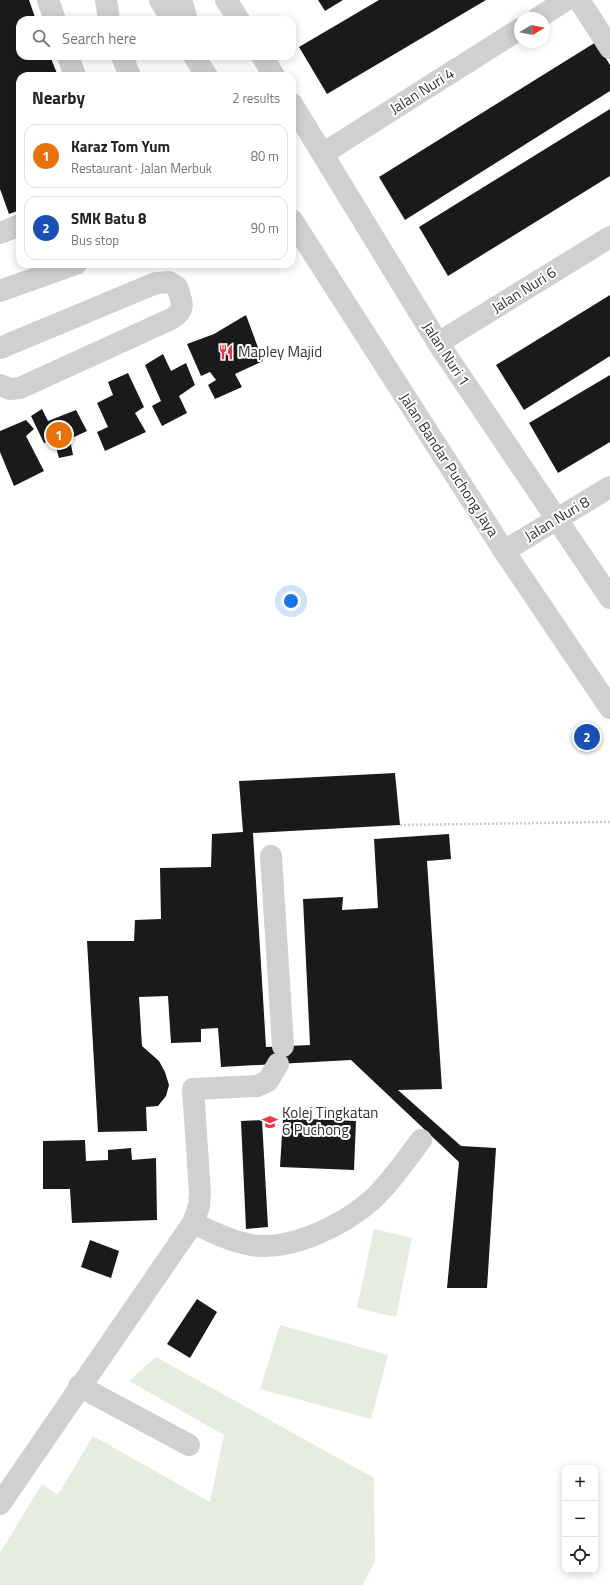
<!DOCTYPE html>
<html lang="en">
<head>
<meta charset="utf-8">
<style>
  :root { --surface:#fff; --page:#f2f2f2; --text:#222; --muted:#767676; --line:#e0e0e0; --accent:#db2777 }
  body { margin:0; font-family:"Titillium Web",sans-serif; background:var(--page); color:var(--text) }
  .controls { position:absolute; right:12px; bottom:12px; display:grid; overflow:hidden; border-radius:8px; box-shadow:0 2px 10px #0003 }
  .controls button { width:36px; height:36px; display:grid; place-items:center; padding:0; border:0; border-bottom:1px solid var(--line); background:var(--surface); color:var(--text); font:20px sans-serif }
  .compass { position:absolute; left:514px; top:12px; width:36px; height:36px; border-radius:50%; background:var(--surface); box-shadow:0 2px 10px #0003; rotate:80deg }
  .you { position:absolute; left:291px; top:601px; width:14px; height:14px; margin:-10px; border:3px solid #fff; border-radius:50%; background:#1a73e8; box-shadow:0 0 0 6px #1a73e833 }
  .badge { display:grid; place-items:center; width:26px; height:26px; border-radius:50%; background:var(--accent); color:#fff; font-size:13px; font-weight:700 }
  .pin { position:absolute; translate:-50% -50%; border:2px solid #fff; box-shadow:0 1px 4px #0006 }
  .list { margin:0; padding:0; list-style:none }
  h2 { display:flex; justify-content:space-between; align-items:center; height:52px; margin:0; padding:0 16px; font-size:17px }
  h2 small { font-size:13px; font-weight:400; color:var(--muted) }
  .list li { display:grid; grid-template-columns:26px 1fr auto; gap:12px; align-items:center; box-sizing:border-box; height:64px; margin:0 8px 8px; padding:0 8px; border:1px solid var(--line); border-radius:12px }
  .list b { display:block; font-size:15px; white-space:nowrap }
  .list p { margin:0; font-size:13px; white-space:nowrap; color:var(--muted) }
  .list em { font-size:13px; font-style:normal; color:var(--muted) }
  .icon { flex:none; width:22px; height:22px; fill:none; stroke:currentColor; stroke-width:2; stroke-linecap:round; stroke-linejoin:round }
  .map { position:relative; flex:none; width:610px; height:1585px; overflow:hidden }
  .search { position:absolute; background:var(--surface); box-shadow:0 2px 10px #0003; left:16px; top:16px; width:280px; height:44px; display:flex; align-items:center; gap:10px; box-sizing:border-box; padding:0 14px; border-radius:12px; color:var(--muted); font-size:15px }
  .panel { position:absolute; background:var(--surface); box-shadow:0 2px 10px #0003; left:16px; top:72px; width:280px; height:196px; border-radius:12px }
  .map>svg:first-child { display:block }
  .green { fill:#e6ecdf }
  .building { fill:#1a1a1a }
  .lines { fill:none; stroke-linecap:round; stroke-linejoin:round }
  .path { stroke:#cdcdcd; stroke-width:2.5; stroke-dasharray:2 2; stroke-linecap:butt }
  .minor { stroke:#d0d0d0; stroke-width:22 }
  .labels { text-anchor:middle; stroke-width:4; stroke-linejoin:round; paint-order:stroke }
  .street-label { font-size:15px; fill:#333; stroke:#fff }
  .poi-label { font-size:15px; fill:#333; stroke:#fff; text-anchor:start }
</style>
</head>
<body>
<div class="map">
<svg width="610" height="1585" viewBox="0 0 610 1585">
  <rect width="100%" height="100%" fill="#fff"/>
  <g class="green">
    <polygon points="374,1229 412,1238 396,1317 357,1308"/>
    <polygon points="280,1325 388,1355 371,1419 260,1389"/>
    <polygon points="156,1357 374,1478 375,1562 362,1585 0,1585 0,1553 42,1484 58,1495 93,1436 210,1502 224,1435 129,1381"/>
  </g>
  <g class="building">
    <polygon points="0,0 29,0 36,20 20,20 20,56 50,56 58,76 20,76 20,210 9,214 0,189"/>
    <polygon points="318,0 343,0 325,11"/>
    <polygon points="379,0 486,0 327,94 299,47"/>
    <polygon points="596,42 610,65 610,91 405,220 379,177"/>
    <polygon points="610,109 610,176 448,276 419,227"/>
    <polygon points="610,295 610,356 524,410 496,365"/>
    <polygon points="246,315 263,361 235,374 242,387 215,399 208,385 216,380 210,372 201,376 187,344 214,334"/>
    <polygon points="163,354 171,371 186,363 195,385 179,396 187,413 162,426 152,406 161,401 145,365"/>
    <polygon points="128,373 144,407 135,413 146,432 105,451 97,432 108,427 97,403 113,395 108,382"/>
    <polygon points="610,375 610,442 558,473 529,423"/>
    <polygon points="42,409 48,421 76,410 87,431 70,439 73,455 59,458 54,440 44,443 31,416"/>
    <polygon points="26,420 34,429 26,436 44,471 14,486 0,452 0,431"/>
    <polygon points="395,773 400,825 253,833 266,1047 310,1045 303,899 343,897 342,910 378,908 374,839 449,834 451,859 427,861 442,1089 398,1090 461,1146 496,1148 487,1288 447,1288 459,1162 351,1060 221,1067 218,1028 201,1029 201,1042 171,1043 168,996 139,997 142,1046 159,1061 165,1072 169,1085 166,1096 158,1106 146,1107 147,1131 98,1132 87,941 134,941 135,920 161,919 160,868 211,867 212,834 243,832 239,781"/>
    <polygon points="283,1118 356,1121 354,1170 280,1167"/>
    <polygon points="262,1120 268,1227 246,1229 241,1121"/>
    <polygon points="85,1140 86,1161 108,1160 108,1150 131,1148 132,1160 156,1158 157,1220 72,1223 70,1189 43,1189 43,1141"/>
    <polygon points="90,1240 119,1251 111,1278 81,1267"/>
    <polygon points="197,1299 217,1312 190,1358 167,1344"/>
  </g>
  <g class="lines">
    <polyline class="path" points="400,825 610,822"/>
    <g class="minor">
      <polyline points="48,0 55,20"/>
      <polyline points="106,0 109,20"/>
      <polyline points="160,0 172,20"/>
      <polyline points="181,0 187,20"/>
      <polyline points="226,0 239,20"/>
      <polyline points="579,0 610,48"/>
      <polyline points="538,18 566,0"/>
      <polyline points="68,56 75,76"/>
      <polyline points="122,56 130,76"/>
      <polyline points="194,56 207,76"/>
      <polyline points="262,56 274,76"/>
      <polyline points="292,104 438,343 610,598"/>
      <polyline points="324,153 520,29"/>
      <polyline points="292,220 504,551 610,708"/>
      <polyline points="0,233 20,225"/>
      <polyline points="0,291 76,264"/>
      <polyline points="438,343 610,237"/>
      <path d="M0 348 156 283 169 282 177 287C182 302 187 310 171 319L20 388 10 389 0 385"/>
      <polyline points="504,551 610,487"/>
      <polyline points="271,856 283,1046"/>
      <path d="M193 1223C210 1231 228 1240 247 1244 287 1254 344 1225 373 1199 391 1182 406 1160 421 1140"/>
      <polyline points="79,1386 189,1445"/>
      <polyline points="0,1504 193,1223 199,1206 200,1193 193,1089 257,1086 268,1081 278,1064"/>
    </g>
  </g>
  <defs>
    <g id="restaurant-bare" transform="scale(1.2)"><path d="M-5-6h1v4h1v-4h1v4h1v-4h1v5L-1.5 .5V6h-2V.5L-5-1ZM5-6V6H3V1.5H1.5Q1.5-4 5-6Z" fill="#e63946" stroke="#fff" stroke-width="2.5" paint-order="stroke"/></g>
    <g id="university-bare" transform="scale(1.2)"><path d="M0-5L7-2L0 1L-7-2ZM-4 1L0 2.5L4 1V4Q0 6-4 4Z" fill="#e63946" stroke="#fff" stroke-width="2.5" paint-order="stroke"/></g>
  </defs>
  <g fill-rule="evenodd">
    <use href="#restaurant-bare" x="226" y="352"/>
    <use href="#university-bare" x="270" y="1122"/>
  </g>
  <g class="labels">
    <g class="street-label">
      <text transform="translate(422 91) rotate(-32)" y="5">Jalan Nuri 4</text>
      <text transform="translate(524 290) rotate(-32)" y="5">Jalan Nuri 6</text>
      <text transform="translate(446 354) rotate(57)" y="5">Jalan Nuri 1</text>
      <text transform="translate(449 465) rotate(57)" y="5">Jalan Bandar Puchong Jaya</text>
      <text transform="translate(557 519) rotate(-31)" y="5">Jalan Nuri 8</text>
    </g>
    <g class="poi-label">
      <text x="238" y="357">Mapley Majid</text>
      <text x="282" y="1118">Kolej Tingkatan<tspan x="282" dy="17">6 Puchong</tspan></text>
    </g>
  </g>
</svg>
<div class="controls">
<button>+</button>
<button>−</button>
<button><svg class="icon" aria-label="locate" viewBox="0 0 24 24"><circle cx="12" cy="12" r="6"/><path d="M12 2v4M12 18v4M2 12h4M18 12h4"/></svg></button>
</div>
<svg class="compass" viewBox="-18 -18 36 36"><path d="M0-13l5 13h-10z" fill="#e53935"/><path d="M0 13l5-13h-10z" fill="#767676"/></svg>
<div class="you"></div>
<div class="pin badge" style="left:59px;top:435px;background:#e8710a">1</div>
<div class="pin badge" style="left:587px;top:737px;background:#1a4fb4">2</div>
<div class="search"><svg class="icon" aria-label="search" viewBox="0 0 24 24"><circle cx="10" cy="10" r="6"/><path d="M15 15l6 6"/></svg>Search here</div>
<section class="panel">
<h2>Nearby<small>2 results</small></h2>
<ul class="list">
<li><span class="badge" style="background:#e8710a">1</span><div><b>Karaz Tom Yum</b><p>Restaurant · Jalan Merbuk</p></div><em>80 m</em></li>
<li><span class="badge" style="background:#1a4fb4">2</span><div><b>SMK Batu 8</b><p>Bus stop</p></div><em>90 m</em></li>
</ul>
</section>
</div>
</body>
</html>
